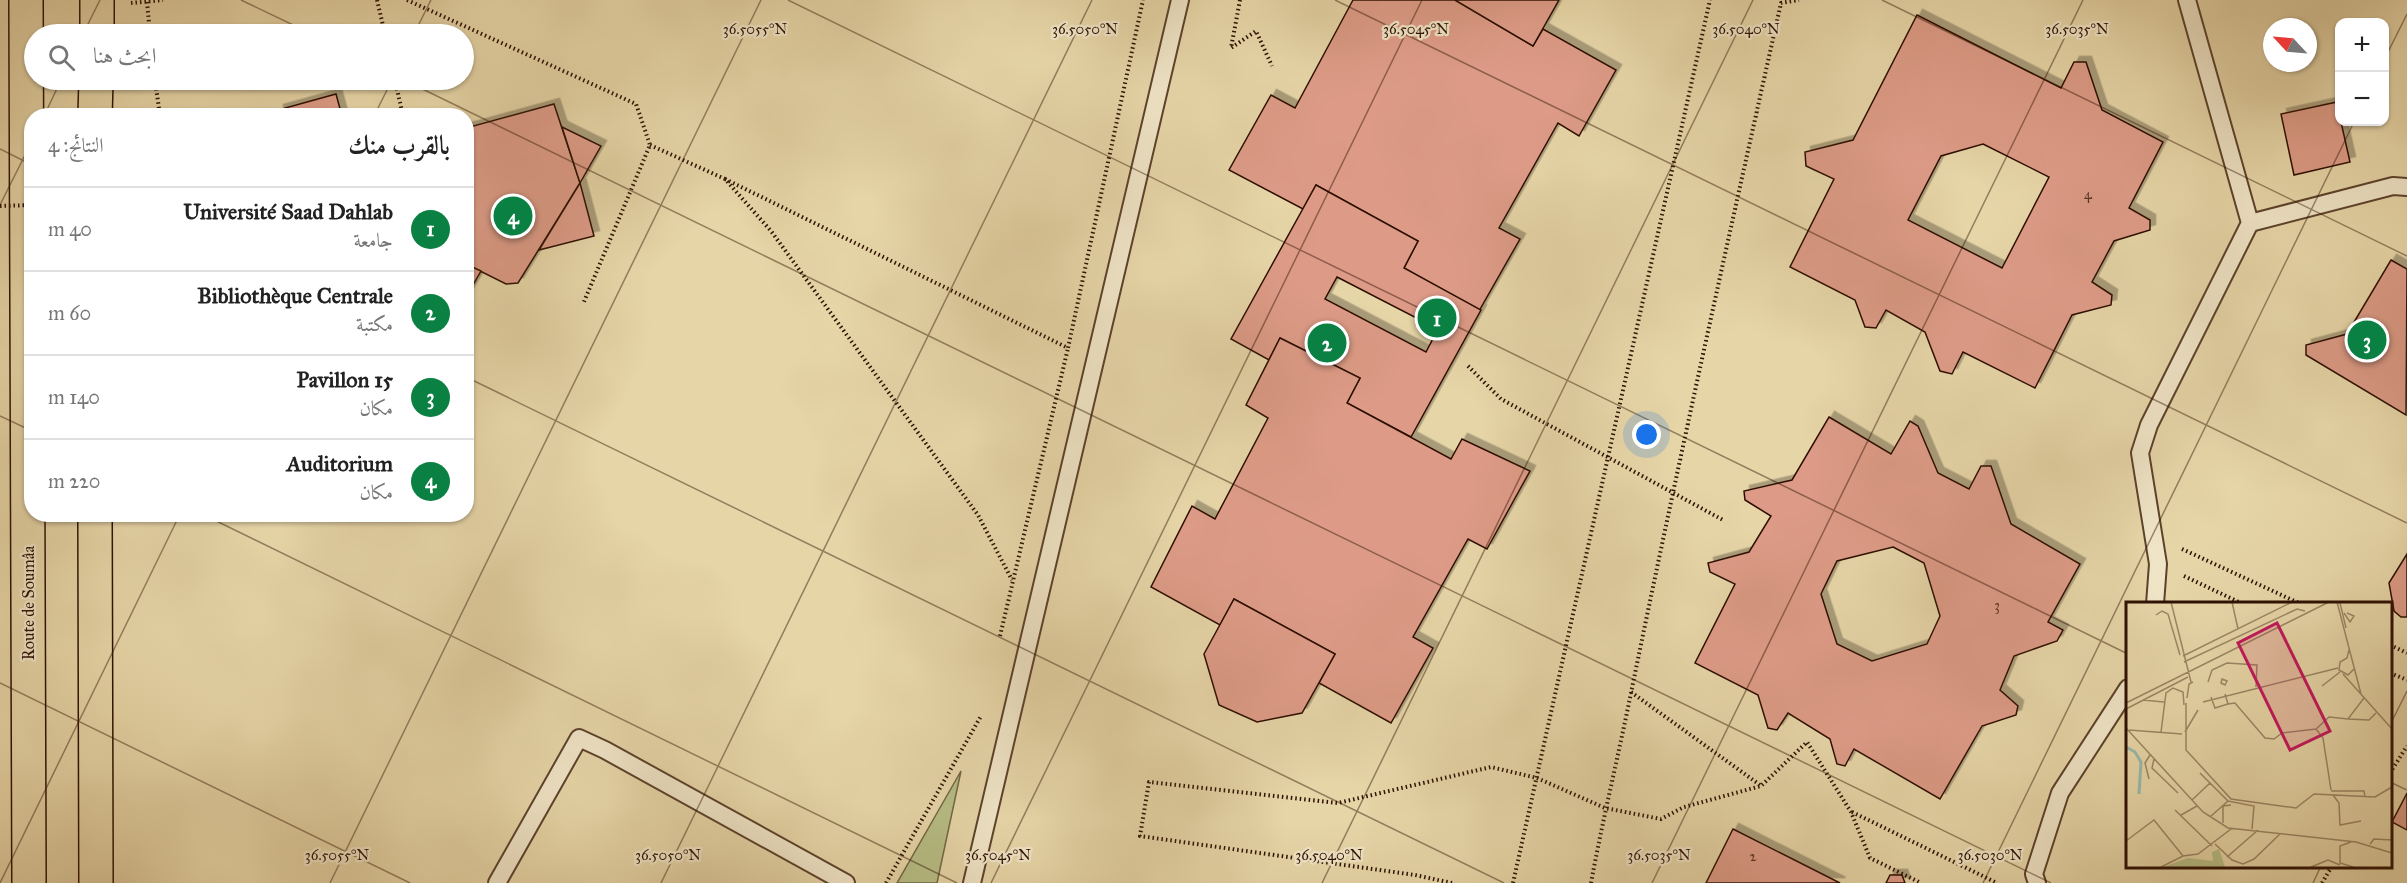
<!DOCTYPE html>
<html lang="ar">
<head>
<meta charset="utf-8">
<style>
  :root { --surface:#fff; --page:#f6f6f6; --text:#222; --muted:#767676; --line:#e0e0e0; --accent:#0b8043 }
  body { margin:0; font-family:"IM FELL Great Primer",Amiri,serif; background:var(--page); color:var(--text); direction:rtl }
  .controls { position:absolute; right:18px; top:18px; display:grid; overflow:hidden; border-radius:12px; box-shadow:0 2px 4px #0004 }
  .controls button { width:54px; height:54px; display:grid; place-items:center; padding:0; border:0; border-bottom:2px solid var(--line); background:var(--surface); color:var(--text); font:30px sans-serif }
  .compass { position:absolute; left:2263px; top:18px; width:54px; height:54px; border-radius:50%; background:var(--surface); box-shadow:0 2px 4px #0004; rotate:296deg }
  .you { position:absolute; left:1647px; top:435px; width:21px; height:21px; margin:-15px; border:4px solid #fff; border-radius:50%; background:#1a73e8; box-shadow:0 0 0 9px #1a73e833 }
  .badge { display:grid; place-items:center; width:39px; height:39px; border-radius:50%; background:var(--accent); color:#fff; font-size:20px; font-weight:700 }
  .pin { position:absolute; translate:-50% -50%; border:3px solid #fff; box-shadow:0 2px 6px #0006 }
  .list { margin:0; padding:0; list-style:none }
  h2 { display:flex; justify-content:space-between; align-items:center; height:78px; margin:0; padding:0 24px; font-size:26px }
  h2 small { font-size:20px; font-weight:400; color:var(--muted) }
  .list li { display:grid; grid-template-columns:39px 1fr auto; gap:18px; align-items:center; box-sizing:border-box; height:84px; padding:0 24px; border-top:2px solid var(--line) }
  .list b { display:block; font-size:22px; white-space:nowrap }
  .list p { margin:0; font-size:20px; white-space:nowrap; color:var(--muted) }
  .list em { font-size:20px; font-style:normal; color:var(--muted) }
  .icon { flex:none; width:33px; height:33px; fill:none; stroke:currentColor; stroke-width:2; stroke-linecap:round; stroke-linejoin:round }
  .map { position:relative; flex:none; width:2407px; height:883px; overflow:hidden; direction:ltr }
  .search { position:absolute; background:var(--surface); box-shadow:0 2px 4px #0004; left:24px; top:24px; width:450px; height:66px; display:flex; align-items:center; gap:15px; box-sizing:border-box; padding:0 21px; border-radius:33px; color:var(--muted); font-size:22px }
  .panel { position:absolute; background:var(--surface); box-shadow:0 2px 4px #0004; left:24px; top:108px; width:450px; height:414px; border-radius:24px; direction:rtl }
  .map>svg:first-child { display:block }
  .green { fill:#b7bd85; stroke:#726744; stroke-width:1.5 }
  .building { fill:#dd9b87; stroke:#2e1103; stroke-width:1.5; fill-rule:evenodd; filter:url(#shadow) }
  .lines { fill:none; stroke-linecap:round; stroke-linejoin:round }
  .lane-casing { stroke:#5c422c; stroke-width:20 }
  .highway-casing { stroke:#2e1103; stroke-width:36 }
  .path { stroke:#2e1103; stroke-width:4; stroke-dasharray:1.5 3; stroke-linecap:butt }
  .lane { stroke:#efe4c6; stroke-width:16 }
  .highway { stroke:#e6d5a7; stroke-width:33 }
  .path-bridge { stroke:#2e1103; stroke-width:4; stroke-dasharray:1.5 3; stroke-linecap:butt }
  .ticks { fill:none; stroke:#2e1103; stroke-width:1.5; stroke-opacity:0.45 }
  .labels { text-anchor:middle; stroke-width:4.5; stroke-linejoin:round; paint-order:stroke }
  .number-label { font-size:14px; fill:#5a3424 }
  .street-label { font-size:16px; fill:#2e1103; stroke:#efe4c6 }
  .inset-river { fill:none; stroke:#97b8ac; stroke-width:3 }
  .inset-road { fill:none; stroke:#9c8765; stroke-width:1.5 }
  .view { fill:#c2185b; fill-opacity:0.15; stroke:#c2185b; stroke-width:3 }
  .inset-edge { fill:none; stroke:#2e1103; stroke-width:3 }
  .ticks-label { font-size:15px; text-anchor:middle; fill:#2e1103; stroke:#efe4c6; stroke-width:4.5; stroke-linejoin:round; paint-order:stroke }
</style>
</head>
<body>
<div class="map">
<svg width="2407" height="883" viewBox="0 0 2407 883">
  <defs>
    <filter id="shadow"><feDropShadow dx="5.5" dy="-5.5" stdDeviation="0" flood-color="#0004"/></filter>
  </defs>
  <rect width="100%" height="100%" fill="#e6d5a7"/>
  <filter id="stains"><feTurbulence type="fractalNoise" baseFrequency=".00333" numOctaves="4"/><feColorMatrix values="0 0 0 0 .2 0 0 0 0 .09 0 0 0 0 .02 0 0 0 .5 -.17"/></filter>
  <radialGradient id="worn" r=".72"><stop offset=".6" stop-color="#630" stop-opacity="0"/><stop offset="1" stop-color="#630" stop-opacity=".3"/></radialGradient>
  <polygon class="green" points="961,771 937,883 897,883"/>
  <g class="building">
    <polygon points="1353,0 1455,0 1533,46 1543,29 1616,70 1579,136 1558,123 1499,228 1520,239 1479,311 1404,268 1418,241 1316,185 1303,209 1229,170 1271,95 1295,108"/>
    <polygon points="1455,0 1559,0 1533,46"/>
    <path d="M1917 15 2061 88 2074 62H2086L2102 110 2163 142 2129 208 2150 220V230L2114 241 2092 282 2112 295 2111 305 2072 315 2035 388 1963 352 1952 374 1940 371 1925 332 1886 310 1876 328 1865 327 1855 300 1790 267 1834 179 1806 166 1805 152 1853 140ZM1983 144 2049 177 2002 268 1908 220 1941 156Z"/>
    <polygon points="336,94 342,116 279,116 278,110"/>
    <polygon points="2337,102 2340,122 2341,122 2350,162 2294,175 2281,114"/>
    <polygon points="554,104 580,183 518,283 506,284 466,264 466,128"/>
    <polygon points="562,127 601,146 580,183"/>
    <polygon points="580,183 594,236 539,250"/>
    <path d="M1316 185 1418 241 1404 268 1481 310 1411 437 1347 403 1360 378 1280 338 1269 360 1231 339ZM1337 277 1438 329 1426 352 1325 299Z"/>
    <polygon points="2391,260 2407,269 2406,415 2306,355 2306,345 2347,334"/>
    <polygon points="466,264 481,271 466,297"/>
    <polygon points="1280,338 1360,378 1347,403 1451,459 1462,439 1530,471 1487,549 1468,539 1413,637 1433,648 1391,723 1319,683 1335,654 1234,599 1220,625 1151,587 1192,506 1215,519 1268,418 1246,405"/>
    <path d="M1829 417 1891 454 1910 421 1918 426 1938 473 1969 489 1981 466H1991L2011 524 2080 564 2048 622 2063 630 2057 641 2014 656 2000 690 2018 706 2016 715 1982 726 1940 799 1854 749 1845 766 1837 764 1830 739 1788 713 1777 730 1768 728 1758 695 1695 663 1735 584 1710 572 1708 563 1749 552 1771 516 1745 500 1744 491 1792 480ZM1893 547 1924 563 1940 616 1927 644 1872 661 1837 644 1821 594 1837 561Z"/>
    <polygon points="2407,554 2407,617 2401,617 2394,611 2389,583"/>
    <polygon points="1234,599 1335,654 1302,713 1257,722 1219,705 1204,654"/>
    <polygon points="2407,793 2407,830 2392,822"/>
    <polygon points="1733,829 1840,883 1706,883"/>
    <polygon points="1890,875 1902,875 1905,883 1886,883"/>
  </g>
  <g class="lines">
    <g class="lane-casing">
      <g id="lane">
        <polyline points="2250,223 2393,186 2407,187"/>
        <polyline points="2155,604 2158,564 2140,453 2149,425 2250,223 2187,0"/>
        <polyline points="497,883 579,738 605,750 846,883"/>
        <polyline points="972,883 1180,0"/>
        <polyline points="2037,883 2034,874 2060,793 2128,688"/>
      </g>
    </g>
    <g class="highway-casing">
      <g id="highway">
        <polyline points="26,0 29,883"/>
        <polyline points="97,34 97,0"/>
        <polyline points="95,116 96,80"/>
        <polyline points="95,514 96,883"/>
      </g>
    </g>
    <g class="path">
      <polyline points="377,0 385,34"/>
      <polyline points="407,0 636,104 650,145 583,304"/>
      <polyline points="1240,0 1231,48 1256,31 1272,66"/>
      <polyline points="147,2 150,34"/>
      <polyline points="131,3 163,0"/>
      <polyline points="155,80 160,116"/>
      <polyline points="395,80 403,116"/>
      <polyline points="650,145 725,179 771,231 978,515 1012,580"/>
      <polyline points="725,179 1068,348 1143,0"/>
      <polyline points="1468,366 1501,399 1723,520"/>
      <polyline points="2182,549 2301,604"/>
      <polyline points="2184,576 2243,604"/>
      <polyline points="1000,636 1068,348"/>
      <polyline points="2390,645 2407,653"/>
      <polyline points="2390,673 2407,680"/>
      <polyline points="1631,692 1760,785"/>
      <polyline points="2390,773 2407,746"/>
      <polyline points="1852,812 1997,883"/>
      <polyline points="886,883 981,716"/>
      <polyline points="1452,883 1415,875 1140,836 1149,782 1338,803 1491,767 1537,778 1605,808 1661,819 1684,807 1761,786 1807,742 1851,812 1870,858 1921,883"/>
      <polyline points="1513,883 1710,0"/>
      <path d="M1591 883C1603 818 1619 753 1632 688 1679 459 1730 231 1781 3L1799 0"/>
      <polyline points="2322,883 2332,866"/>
    </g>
    <use href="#lane" class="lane"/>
    <use href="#highway" class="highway"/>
    <polyline class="path-bridge" points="0,206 32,205"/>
  </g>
  <path class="ticks" d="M241 0 312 34M788 0 2128 654M1335 0 2407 523M1882 0 2407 256M83 34 100 0M414 34 431 0M2384 60 2407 14M404 80 2051 883M44 116 61 80M374 116 392 80M0 149 32 165M0 205 32 141M466 377 1504 883M0 416 32 431M202 514 957 883M0 683 410 883M2390 725 2407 691M2390 782 2407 790M0 883 180 514M330 883 761 0M661 883 1092 0M991 883 1422 0M1322 883 1753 0M1652 883 2083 0M1983 883 2354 122M2313 883 2321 866"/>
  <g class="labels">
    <g class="number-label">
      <text x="2088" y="199">4</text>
      <text x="1997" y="610">3</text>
      <text x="1753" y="861">2</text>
    </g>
    <g class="street-label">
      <text transform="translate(28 603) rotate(-90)" y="6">Route de Soumâa</text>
    </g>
  </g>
  <g transform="translate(2126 602)">
    <rect width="266" height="266" fill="#e6d5a7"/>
    <path d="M93 247 99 265H37L62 256 87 259 86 250Z" fill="#b7bd85"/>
    <path class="inset-river" d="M0 145 9 150 15 160 13 192"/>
    <path class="inset-road" d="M45 0 65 80M106 0 112 27M211 0 235 92M214 1 220 26M218 11 224 20 228 14 221 11M30 13 36 9 42 12 54 53M223 48 221 56 214 60 213 68 222 73 229 66M57 54 166 0M58 60 171 7 179 9M217 72 266 127M96 77 101 79 99 83 95 81ZM82 80 86 68 101 61 131 63 130 85M196 84 214 70M85 95 89 106 102 102 99 92M61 96 63 82 67 80M17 98 38 100M77 100 212 66M0 101 203 0M60 101V148L105 197 170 206 188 192 249 195 266 185M102 102 109 101 139 136 148 137 156 131 190 127 203 115 222 117 238 96M0 107 62 75M222 117 243 118 250 111M0 126 77 210 102 226 230 240 266 251M190 127 197 136 205 188M3 128 56 132M35 130 40 91 47 86 57 90 58 103M59 130 72 108M28 157 26 166 52 191M74 171 102 199M23 177 19 161 24 153M205 189H238L239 195M207 193 213 201 214 223 235 219M66 198 84 181M49 208 86 244M55 213 71 204M84 215 102 199 128 204 126 227M97 221V204L105 203M0 239 28 218 57 254M225 240 214 244V261L227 265M89 242 106 258 117 262 128 257 154 232M244 242 248 237 266 238M101 255 132 228M35 265 57 254 72 252 105 227M185 265 202 258 214 263"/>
    <path class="view" d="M151 21 204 129 164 148 112 41Z"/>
    <rect width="266" height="266" class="inset-edge"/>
  </g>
  <g class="ticks-label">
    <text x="755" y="34">36.5055°N</text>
    <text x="1085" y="34">36.5050°N</text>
    <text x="1416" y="34">36.5045°N</text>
    <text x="1746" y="34">36.5040°N</text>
    <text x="2077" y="34">36.5035°N</text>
    <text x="337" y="860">36.5055°N</text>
    <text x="668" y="860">36.5050°N</text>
    <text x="998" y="860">36.5045°N</text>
    <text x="1329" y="860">36.5040°N</text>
    <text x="1659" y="860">36.5035°N</text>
    <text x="1990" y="860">36.5030°N</text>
  </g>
  <rect width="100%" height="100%" filter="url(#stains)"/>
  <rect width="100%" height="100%" fill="url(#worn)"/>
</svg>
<div class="controls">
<button>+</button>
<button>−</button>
</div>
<svg class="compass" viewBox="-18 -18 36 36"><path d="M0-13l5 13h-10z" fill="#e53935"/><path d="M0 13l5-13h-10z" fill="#767676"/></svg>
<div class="you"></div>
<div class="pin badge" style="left:1437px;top:318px">1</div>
<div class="pin badge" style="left:1327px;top:343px">2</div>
<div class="pin badge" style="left:2367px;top:340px">3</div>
<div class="pin badge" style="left:513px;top:216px">4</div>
<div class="search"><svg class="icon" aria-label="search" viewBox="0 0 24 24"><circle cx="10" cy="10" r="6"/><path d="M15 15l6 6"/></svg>ابحث هنا</div>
<section class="panel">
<h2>بالقرب منك<small>النتائج: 4</small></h2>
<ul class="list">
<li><span class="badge">1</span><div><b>Université Saad Dahlab</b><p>جامعة</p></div><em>40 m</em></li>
<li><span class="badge">2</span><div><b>Bibliothèque Centrale</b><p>مكتبة</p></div><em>60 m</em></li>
<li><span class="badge">3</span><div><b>Pavillon 15</b><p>مكان</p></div><em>140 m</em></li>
<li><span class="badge">4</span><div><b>Auditorium</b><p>مكان</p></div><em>220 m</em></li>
</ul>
</section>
</div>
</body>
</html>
